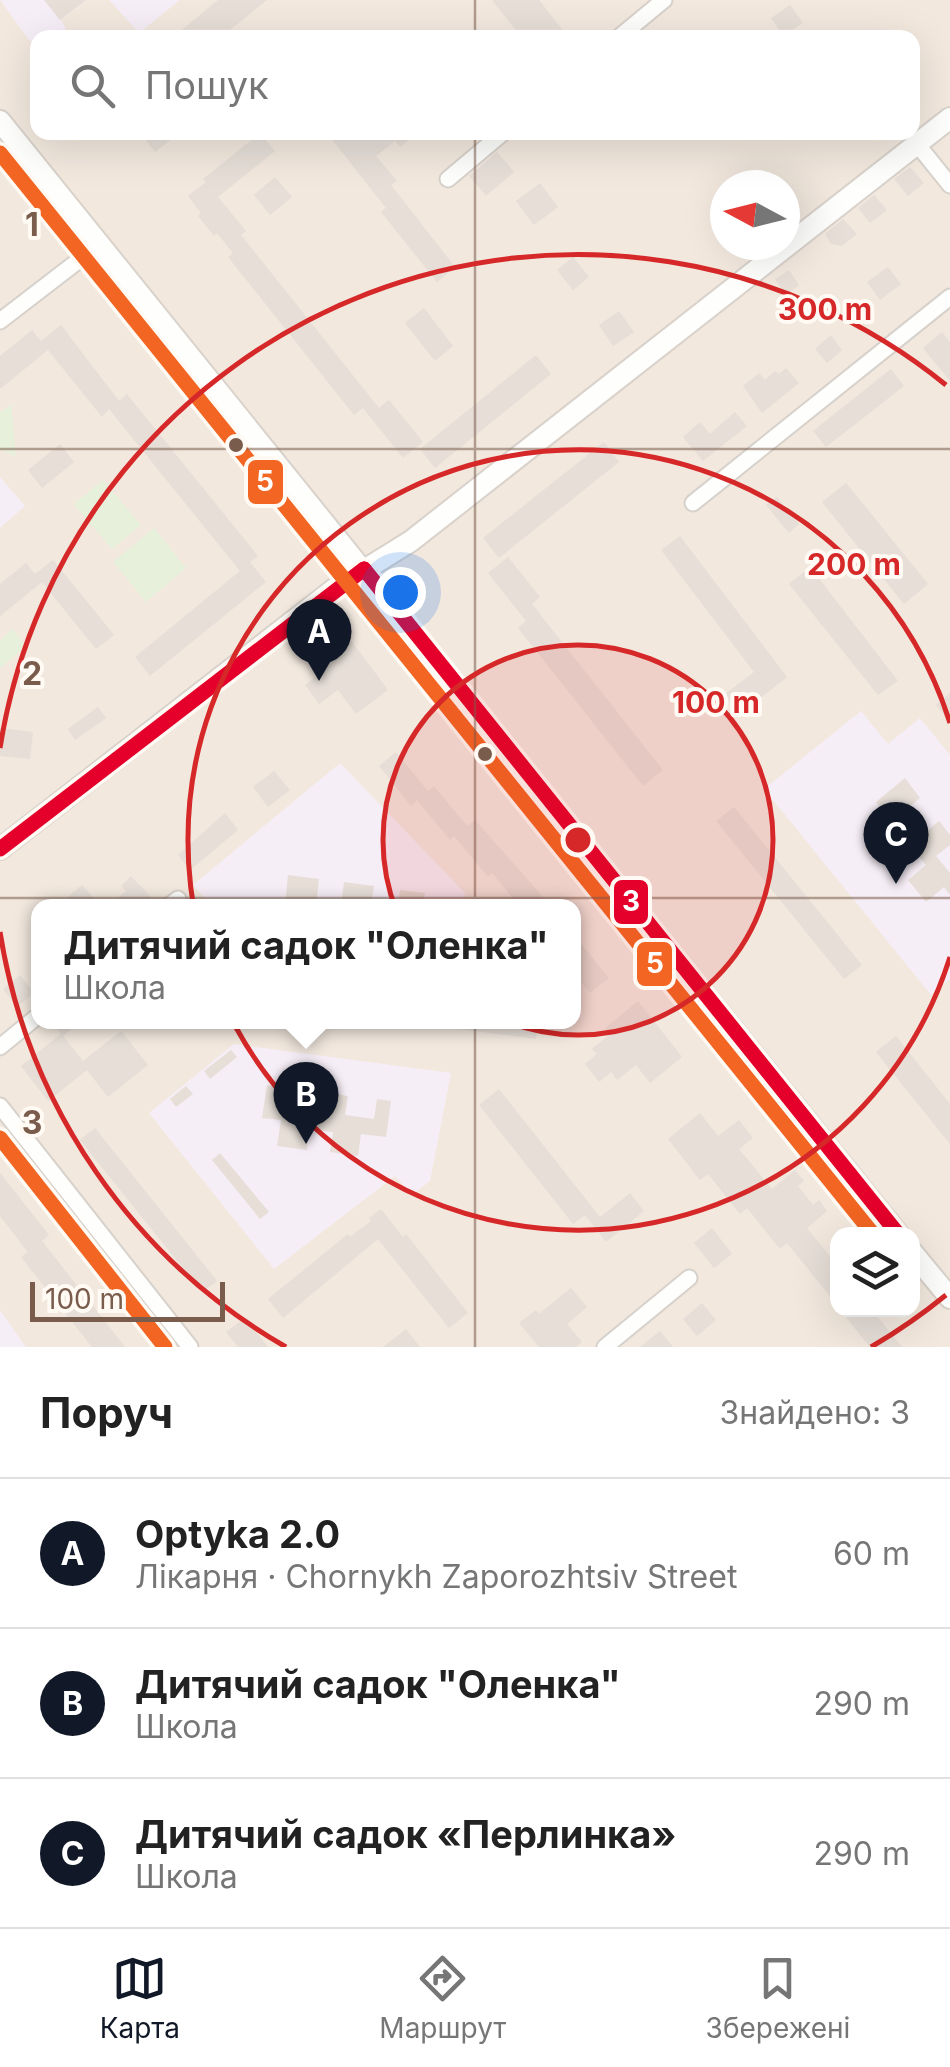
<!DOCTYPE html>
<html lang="uk">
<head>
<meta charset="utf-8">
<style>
  :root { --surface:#fff; --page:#f2f2f2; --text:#222; --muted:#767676; --line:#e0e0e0; --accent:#111827 }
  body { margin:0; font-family:Inter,sans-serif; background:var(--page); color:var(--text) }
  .controls { position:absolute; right:30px; bottom:30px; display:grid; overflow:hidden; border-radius:20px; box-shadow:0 10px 40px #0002 }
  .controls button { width:90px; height:90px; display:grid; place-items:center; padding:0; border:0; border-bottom:2px solid var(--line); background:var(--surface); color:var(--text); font:50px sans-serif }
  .compass { position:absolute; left:710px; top:170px; width:90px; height:90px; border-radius:50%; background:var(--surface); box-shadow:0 10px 40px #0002; rotate:277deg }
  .scale { position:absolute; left:30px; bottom:25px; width:195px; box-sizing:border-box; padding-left:10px; border:5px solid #7a5c4d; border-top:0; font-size:28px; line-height:35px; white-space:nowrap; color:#7a5c4d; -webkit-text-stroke:8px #fffaf3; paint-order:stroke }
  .you { position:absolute; left:400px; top:592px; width:35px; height:35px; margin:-25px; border:8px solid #fff; border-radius:50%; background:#1a73e8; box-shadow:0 0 0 15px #1a73e833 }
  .badge { display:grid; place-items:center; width:65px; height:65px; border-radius:50%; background:var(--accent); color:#fff; font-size:32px; font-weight:700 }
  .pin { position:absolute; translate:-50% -82px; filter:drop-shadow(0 2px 5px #0008) }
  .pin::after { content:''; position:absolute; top:52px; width:35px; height:30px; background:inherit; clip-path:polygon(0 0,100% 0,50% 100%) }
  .popup { position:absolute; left:31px; top:899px; width:550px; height:130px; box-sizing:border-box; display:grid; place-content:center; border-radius:20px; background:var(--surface); filter:drop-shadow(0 2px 8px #0005); font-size:32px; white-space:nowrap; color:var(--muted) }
  .popup b { font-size:38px; color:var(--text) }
  .popup::after { content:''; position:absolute; left:50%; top:100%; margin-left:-20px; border:20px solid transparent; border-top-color:var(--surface) }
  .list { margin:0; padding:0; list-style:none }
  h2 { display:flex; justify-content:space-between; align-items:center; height:130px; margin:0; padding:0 40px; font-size:42px }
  h2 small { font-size:32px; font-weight:400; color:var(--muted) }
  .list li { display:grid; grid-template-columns:65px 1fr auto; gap:30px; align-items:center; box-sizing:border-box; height:150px; padding:0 40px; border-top:2px solid var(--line) }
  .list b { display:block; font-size:38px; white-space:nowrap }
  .list p { margin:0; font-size:32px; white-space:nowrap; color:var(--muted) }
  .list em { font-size:32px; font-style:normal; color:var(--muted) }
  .icon { flex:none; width:55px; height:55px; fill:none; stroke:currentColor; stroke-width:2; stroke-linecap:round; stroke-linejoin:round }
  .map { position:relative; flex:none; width:950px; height:1347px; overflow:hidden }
  .search { position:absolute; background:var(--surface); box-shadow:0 10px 40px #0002; left:30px; right:30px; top:30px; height:110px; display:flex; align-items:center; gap:25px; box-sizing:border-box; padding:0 35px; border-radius:20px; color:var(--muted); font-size:38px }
  .sheet { height:580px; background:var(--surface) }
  nav { display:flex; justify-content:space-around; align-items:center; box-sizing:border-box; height:140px; border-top:2px solid var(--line); background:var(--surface); font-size:28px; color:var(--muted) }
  nav a { display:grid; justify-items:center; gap:5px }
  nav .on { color:var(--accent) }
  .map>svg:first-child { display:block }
  .residential { fill:#f2e8de; fill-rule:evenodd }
  .education { fill:#f6eef6 }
  .green { fill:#e7f0db }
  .building { fill:#e6ded7 }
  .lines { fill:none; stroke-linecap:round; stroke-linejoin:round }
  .street-casing { stroke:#d7d1cb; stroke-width:19 }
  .secondary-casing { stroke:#d9d2cb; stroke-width:24 }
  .street { stroke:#fefefd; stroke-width:15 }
  .secondary { stroke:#fefefd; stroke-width:20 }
  .bus-1-casing { stroke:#fffaf3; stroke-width:22 }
  .bus-2-casing { stroke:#fffaf3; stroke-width:22 }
  .bus-1 { stroke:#e4002b; stroke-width:15 }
  .bus-2 { stroke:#f26522; stroke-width:15 }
  .grid { fill:none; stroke:#7a5c4d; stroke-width:2.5; stroke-opacity:0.55 }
  .ring { fill:none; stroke:#d62828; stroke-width:5 }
  .bus-dot { fill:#7a5c4d; stroke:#fffaf3; stroke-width:4 }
  .grid-label { font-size:32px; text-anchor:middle; font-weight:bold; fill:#7a5c4d; stroke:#fffaf3; stroke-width:8; stroke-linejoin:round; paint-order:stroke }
  .centre { fill:#d62828; stroke:#fffaf3; stroke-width:5 }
  .ring-label { font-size:30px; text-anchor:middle; font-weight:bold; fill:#d62828; stroke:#fffaf3; stroke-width:8; stroke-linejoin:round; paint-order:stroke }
  .line-badge { stroke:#fffaf3; stroke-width:4 }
  .badge-label { font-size:28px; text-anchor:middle; font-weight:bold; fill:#fff }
</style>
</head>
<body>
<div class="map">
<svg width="950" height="1347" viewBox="0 0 950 1347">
  <rect width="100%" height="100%" fill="#f9f5f0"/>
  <path class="residential" d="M0 0H950V1347H0ZM38 38H912V132H38ZM725 185H785V245H725ZM39 906H574V1022H39ZM838 1234H912V1310H838Z"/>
  <g class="education">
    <polygon points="0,0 86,0 61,20 66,28 54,37 38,38 37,51"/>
    <polygon points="109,0 180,0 139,33"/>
    <polygon points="0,477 25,506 0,528"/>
    <polygon points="861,711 888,744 920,718 950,755 950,979 931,995 764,789"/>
    <polygon points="340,763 465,893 463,906 212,906 193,885"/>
    <polygon points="234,1044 451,1073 430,1181 412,1195 395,1176 274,1269 149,1113"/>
    <polygon points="0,1310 26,1347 0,1347"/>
  </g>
  <g class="green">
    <polygon points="11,404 16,457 0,449 0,413"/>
    <polygon points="103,480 141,525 112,549 74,504"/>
    <polygon points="154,528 186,568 146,602 113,562"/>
    <polygon points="13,629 26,646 0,668 0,640"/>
  </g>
  <g class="building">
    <polygon points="44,0 86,0 60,20"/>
    <polygon points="218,0 267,0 220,38 172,38"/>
    <polygon points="492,0 539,0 569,38 522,38"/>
    <polygon points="790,5 803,23 783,36 771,18"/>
    <polygon points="139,132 181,132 155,152"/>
    <polygon points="336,132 419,132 400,147 395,141 376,156 397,181 391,185 455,267 437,282 381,212 386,208 330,137"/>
    <polygon points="260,133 275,151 218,197 246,231 241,235 379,408 389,400 423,442 403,458 363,408 354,415 228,257 233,253 217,233 214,236 198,216 201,213 188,196 206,182 203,179"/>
    <polygon points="497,152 514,172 486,196 469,176"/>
    <polygon points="910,167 924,183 908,196 894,179"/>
    <polygon points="275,177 292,197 270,215 254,195"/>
    <polygon points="540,183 558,207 534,225 516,201"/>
    <polygon points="874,195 887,210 870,223 858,208"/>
    <polygon points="843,219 857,234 842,246 831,244 825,234"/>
    <polygon points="573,257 589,277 573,290 557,270"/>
    <polygon points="888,267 901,284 880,300 867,282"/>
    <polygon points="789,270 799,285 785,295 775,279"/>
    <polygon points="424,308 453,346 435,361 405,323"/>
    <polygon points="619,311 634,332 613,346 599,325"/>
    <polygon points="61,325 119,401 127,394 258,556 250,562 266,582 150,676 135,657 240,571 109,409 102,417 48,350 0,389 0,356 32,330 41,341"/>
    <polygon points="942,332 950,342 950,381 923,348"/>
    <polygon points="831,335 842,350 827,363 815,349"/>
    <polygon points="536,355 551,374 435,468 420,449"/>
    <polygon points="786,368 799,383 762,413 743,386 759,373 765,380 775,371 779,374"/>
    <polygon points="891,369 904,386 826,447 813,431"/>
    <polygon points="735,412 747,426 703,461 683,437 700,422 710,434"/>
    <polygon points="604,442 619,462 499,558 483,538"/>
    <polygon points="60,444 74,462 42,488 28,470"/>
    <polygon points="846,483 928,584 904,604 822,502"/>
    <polygon points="777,497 799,524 789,533 766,505"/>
    <polygon points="680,536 787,677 740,714 725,694 754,672 661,550"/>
    <polygon points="508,557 540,597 532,604 663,770 643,786 518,628 526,621 488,573"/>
    <polygon points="53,560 114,635 96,649 42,582 0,616 0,584 26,563 35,574"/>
    <polygon points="810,567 898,681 878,695 789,584"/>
    <polygon points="347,635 388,690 356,714 338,690 319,704 305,685 320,674 311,662"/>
    <polygon points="950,693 950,722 936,705"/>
    <polygon points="98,707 106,718 75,740 68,729"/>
    <polygon points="0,728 33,732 30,759 0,756"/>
    <polygon points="396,752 428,791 434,786 467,826 475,820 551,906 519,906 492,873 488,877 454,836 450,840 417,800 411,806 379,766"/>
    <polygon points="274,771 290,790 268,807 253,787"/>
    <polygon points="905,778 920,798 902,813 921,836 939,821 950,835 950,845 936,856 950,873 950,895 944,887 926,902 908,880 926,865 910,845 891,860 875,839 893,823 876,802"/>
    <polygon points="734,807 862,965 844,979 716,821"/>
    <polygon points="225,813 238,830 190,870 178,855"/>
    <polygon points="288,875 319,879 316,906 285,906"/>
    <polygon points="131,876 151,897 141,906 109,906 126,891 121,886"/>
    <polygon points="344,882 374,886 371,906 341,906"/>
    <polygon points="82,885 101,906 77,906 68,897"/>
    <polygon points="400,890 425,893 423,906 398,906"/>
    <polygon points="574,935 609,978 590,993 574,974"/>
    <polygon points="20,975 34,993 17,1007 3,989"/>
    <polygon points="638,1001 682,1057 650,1083 636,1065 617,1080 611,1072 599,1082 585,1064 597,1054 592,1049 610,1034 605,1028"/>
    <polygon points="51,1022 81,1022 63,1036 83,1061 121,1031 148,1065 108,1097 87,1070 48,1101 21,1066 61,1034"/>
    <polygon points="452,1022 538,1022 536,1039 451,1028"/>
    <polygon points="896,1036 950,1104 950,1144 876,1052"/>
    <polygon points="231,1050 237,1057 210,1079 204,1071"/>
    <polygon points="267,1085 288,1088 286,1106 317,1110 319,1092 348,1096 345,1115 374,1119 377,1099 391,1101 386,1137 361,1134 358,1156 330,1152 333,1132 309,1129 307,1150 277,1146 281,1120 262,1118"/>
    <polygon points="186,1086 193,1094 176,1107 170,1099"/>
    <polygon points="499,1089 600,1217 630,1193 644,1211 606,1242 585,1215 573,1224 479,1105"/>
    <polygon points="700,1113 718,1136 739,1120 753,1138 739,1149 772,1189 795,1170 804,1181 798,1186 813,1205 819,1200 827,1211 807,1228 838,1266 838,1306 787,1243 780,1249 747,1208 740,1214 708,1174 700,1180 668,1139"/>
    <polygon points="95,1128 217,1281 202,1292 80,1140"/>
    <polygon points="220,1153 269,1212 260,1219 212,1160"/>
    <polygon points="0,1173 49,1235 42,1241 125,1347 92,1347 21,1257 28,1252 0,1216"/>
    <polygon points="381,1209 403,1237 406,1234 468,1313 449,1328 378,1239 283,1318 268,1299 348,1234 350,1237 371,1221 369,1218"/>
    <polygon points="712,1228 732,1254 714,1268 694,1243"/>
    <polygon points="571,1288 587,1307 567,1324 582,1342 576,1347 539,1347 519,1323 536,1310 539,1314"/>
    <polygon points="702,1303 716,1320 697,1336 683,1319"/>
    <polygon points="840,1310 872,1310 902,1347 870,1347"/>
    <polygon points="245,1318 268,1347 238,1347 226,1332"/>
    <polygon points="406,1329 420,1347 383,1347"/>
    <polygon points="660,1331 673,1347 640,1347"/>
  </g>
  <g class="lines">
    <g class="street-casing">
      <g id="street">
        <polyline points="618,38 664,0"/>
        <polyline points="917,144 950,185"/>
        <polyline points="448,179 504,132"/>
        <polyline points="0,321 100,244"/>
        <polyline points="693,503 950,297"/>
        <polyline points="169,906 178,899"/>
        <polyline points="0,1047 39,1015"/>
        <polyline points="0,1106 190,1347"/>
        <polyline points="605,1347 689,1278"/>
      </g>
    </g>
    <g class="secondary-casing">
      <g id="secondary">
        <polyline points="0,121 898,1234"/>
        <polyline points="0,849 337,587 411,541 950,118"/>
        <polyline points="912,1252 950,1298"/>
      </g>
    </g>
    <use href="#street" class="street"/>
    <use href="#secondary" class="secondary"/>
    <g class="bus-1-casing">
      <g id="bus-1">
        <polyline points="364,569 898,1234"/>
        <polyline points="0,849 364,569"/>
      </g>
    </g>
    <g class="bus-2-casing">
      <g id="bus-2">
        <polyline points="0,153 873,1234"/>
        <polyline points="0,1138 165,1347"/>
      </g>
    </g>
    <use href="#bus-1" class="bus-1"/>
    <use href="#bus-2" class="bus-2"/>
  </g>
  <path class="grid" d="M475 0V38M475 132V1347M0 449H950M0 898H950"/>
  <circle cx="578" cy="840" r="195" fill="#d62828" fill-opacity=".12"/>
  <g class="ring">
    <circle cx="578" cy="840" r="195"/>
    <path d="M950 957A390 390 0 1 1 950 723"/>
    <path d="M946 1295A585 585 0 0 1 871 1347M286 1347A585 585 0 0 1 0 932M0 748A585 585 0 0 1 946 385"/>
  </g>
  <g class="bus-dot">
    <circle cx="236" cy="445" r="9"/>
    <circle cx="485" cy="754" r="9"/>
  </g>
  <g class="grid-label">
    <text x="32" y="236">1</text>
    <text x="32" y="685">2</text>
    <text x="32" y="1134">3</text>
  </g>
  <circle cx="578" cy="840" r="15" class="centre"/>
  <g class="ring-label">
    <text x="825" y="320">300 m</text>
    <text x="854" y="575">200 m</text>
    <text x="716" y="713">100 m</text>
  </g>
  <g class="line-badge">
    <rect x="246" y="458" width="39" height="48" rx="10" fill="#f26522"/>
    <rect x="612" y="878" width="38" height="48" rx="10" fill="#e4002b"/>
    <rect x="635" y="940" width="39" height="48" rx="10" fill="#f26522"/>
  </g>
  <g class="badge-label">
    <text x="265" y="491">5</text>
    <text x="631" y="911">3</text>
    <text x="655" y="973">5</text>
  </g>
</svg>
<div class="controls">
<button><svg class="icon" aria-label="layers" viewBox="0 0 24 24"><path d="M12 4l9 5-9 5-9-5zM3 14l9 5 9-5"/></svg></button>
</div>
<svg class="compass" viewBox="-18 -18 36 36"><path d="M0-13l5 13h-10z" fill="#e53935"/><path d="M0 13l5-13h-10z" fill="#767676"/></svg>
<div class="scale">100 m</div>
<div class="you"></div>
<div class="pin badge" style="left:319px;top:681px">A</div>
<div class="pin badge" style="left:306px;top:1144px">B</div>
<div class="popup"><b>Дитячий садок &quot;Оленка&quot;</b>Школа</div>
<div class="pin badge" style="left:896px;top:884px">C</div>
<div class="search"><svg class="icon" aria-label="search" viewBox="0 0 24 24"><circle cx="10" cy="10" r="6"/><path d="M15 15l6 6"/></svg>Пошук</div>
</div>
<section class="sheet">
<h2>Поруч<small>Знайдено: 3</small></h2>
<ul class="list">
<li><span class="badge">A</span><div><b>Optyka 2.0</b><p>Лікарня · Chornykh Zaporozhtsiv Street</p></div><em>60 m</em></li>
<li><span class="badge">B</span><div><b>Дитячий садок &quot;Оленка&quot;</b><p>Школа</p></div><em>290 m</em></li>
<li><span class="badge">C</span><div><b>Дитячий садок «Перлинка»</b><p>Школа</p></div><em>290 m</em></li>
</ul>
</section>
<nav>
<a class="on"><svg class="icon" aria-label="map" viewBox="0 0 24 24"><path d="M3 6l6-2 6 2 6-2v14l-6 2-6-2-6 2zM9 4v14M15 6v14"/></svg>Карта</a>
<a><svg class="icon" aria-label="directions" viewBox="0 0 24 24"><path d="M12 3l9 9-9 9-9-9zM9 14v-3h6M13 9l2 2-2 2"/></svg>Маршрут</a>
<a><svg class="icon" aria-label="saved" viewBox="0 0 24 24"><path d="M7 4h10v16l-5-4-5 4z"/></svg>Збережені</a>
</nav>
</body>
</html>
